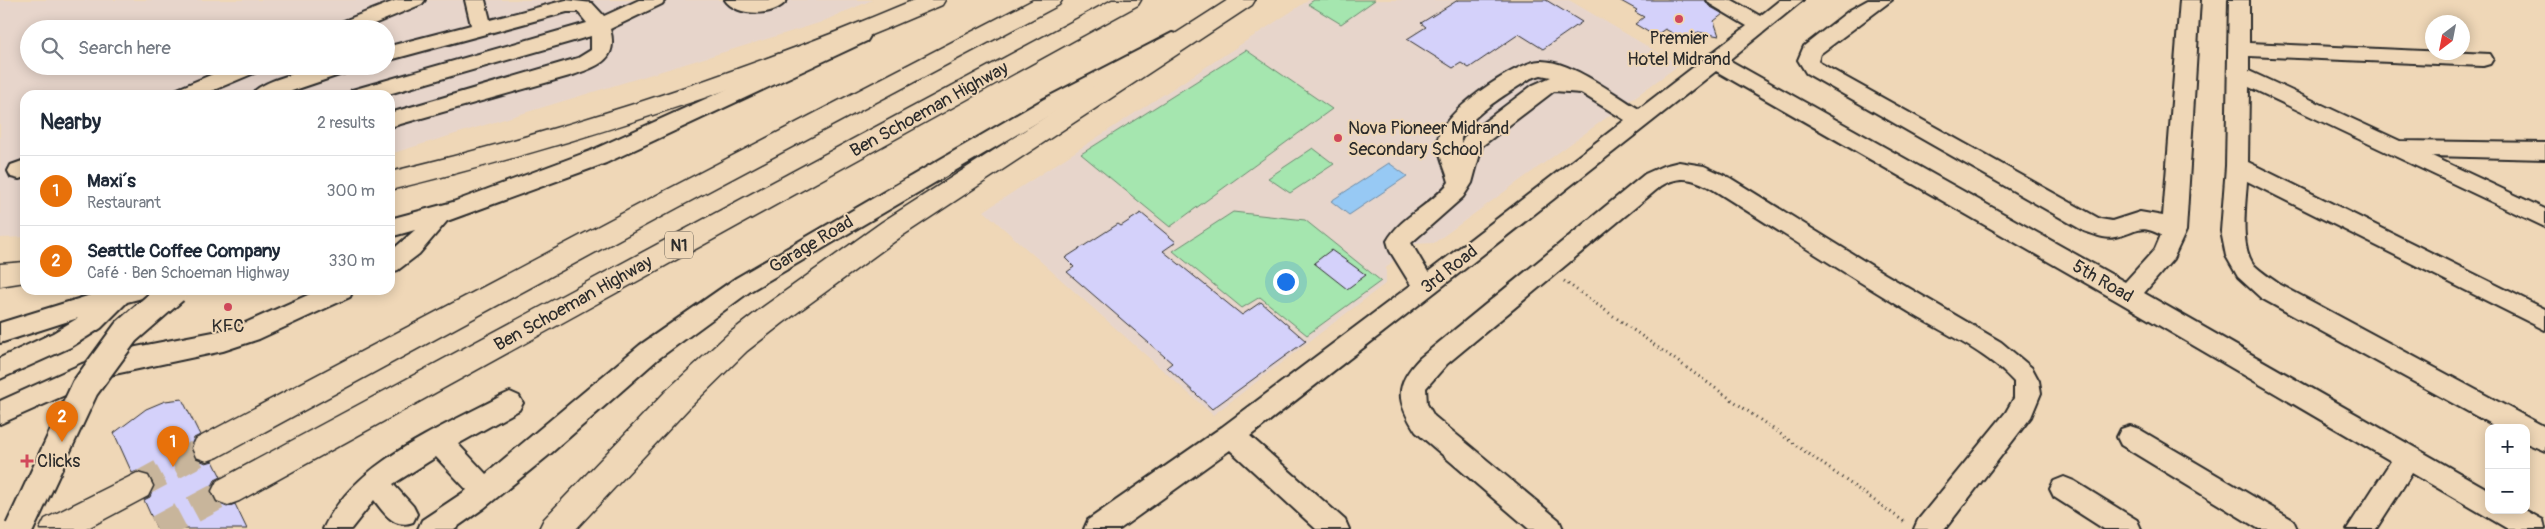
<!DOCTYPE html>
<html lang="en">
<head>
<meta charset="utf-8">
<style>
  :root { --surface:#fff; --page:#f2f2f3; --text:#1f2937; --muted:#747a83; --line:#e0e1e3; --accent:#2563eb }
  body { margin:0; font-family:Pangolin,sans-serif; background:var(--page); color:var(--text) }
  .controls { position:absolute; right:15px; bottom:15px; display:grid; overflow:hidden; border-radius:10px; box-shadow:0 2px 12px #0003 }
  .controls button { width:45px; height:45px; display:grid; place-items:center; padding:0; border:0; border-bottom:1px solid var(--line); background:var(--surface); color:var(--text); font:25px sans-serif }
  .compass { position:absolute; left:2425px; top:15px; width:45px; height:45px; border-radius:50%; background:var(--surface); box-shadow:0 2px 12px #0003; rotate:212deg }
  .you { position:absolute; left:1285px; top:281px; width:18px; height:18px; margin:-12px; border:4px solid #fff; border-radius:50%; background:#1a73e8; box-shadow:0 0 0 8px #1a73e833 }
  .badge { display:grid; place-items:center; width:32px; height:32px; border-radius:50%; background:var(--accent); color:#fff; font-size:16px; font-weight:700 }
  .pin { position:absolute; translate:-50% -41px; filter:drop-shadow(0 1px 2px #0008) }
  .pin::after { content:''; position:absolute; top:26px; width:18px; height:15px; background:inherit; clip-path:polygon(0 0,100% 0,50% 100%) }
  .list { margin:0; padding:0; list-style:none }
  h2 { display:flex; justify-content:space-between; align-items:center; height:65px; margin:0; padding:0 20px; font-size:21px }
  h2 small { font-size:16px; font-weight:400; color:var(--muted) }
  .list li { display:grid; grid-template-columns:32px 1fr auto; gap:15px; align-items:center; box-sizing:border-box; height:70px; padding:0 20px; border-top:1px solid var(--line) }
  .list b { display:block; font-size:19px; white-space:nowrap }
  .list p { margin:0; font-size:16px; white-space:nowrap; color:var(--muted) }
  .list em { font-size:16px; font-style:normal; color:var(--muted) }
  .icon { flex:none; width:28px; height:28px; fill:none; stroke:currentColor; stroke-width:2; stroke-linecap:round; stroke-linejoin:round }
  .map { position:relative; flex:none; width:2545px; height:529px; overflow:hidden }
  .search { position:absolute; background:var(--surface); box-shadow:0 2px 12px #0003; left:20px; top:20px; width:375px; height:55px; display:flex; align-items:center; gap:12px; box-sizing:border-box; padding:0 18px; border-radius:28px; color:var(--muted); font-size:19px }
  .panel { position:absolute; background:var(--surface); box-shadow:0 2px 12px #0003; left:20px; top:90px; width:375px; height:205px; border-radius:15px }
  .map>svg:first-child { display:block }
  .built { fill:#e7d5cb; fill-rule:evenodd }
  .green { fill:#a5e6af; stroke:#68886d }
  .water { fill:#97c9f4; stroke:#6c8aa4 }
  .building { fill:#d4d1fa; stroke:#2b2b2b }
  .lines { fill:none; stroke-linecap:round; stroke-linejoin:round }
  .highway-tunnel { stroke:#c8b59b; stroke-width:27; stroke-dasharray:27 14; stroke-linecap:butt }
  .minor-casing { stroke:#2b2b2b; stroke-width:4 }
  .highway-casing { stroke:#2b2b2b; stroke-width:3 }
  .path { stroke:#2b2b2b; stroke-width:3; stroke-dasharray:1 4; stroke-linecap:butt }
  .minor { fill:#efd7b7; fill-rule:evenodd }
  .highway { fill:#efd7b7; fill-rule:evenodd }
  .highway-bridge-casing { stroke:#2b2b2b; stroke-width:31; stroke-linecap:butt }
  .highway-bridge { stroke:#efd7b7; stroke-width:27 }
  .poi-dot { fill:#d1495b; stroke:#efd7b7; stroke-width:2 }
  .labels { text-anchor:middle; stroke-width:4; stroke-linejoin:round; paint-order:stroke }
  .shield { fill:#efd7b7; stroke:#665f55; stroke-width:1 }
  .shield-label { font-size:16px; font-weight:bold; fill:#2b2b2b }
  .poi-label { font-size:18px; fill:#2b2b2b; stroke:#efd7b7 }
  .street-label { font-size:18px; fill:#2b2b2b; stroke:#efd7b7 }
</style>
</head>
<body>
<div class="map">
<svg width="2545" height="529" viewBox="0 0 2545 529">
  <rect width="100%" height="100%" fill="#efd7b7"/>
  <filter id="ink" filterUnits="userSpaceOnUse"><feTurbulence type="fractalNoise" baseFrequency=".02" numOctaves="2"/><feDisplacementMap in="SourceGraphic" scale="10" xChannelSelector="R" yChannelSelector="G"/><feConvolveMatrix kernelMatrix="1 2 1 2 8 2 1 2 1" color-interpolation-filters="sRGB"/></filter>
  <g filter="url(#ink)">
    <g class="built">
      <path d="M0 0H872L819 23 390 154V95H25V237L0 238ZM29 29H386V66H29Z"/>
      <polygon points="1309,0 1569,0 1679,65 1434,243 1413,244 1402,251 1386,268 1386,283 1213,415 984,211"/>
    </g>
    <g class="green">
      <polygon points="1314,0 1375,0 1341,24 1308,4"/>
      <polygon points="1246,50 1332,109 1170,227 1081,154"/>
      <polygon points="1313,148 1334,164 1290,193 1268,178"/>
      <polygon points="1233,212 1305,220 1381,281 1307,335 1260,297 1242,308 1173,251"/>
    </g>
    <polygon class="water" points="1389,163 1407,176 1349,215 1331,201"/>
    <g class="building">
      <polygon points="1458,0 1546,0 1582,22 1543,49 1519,34 1469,68 1461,63 1453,68 1407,39 1426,27 1421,23"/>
      <polygon points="1619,0 1705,0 1709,6 1723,14 1714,21 1719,36 1698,32 1687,41 1665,29 1655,36 1635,24 1644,17 1635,12 1637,10"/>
      <polygon points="1141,213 1176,242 1163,251 1242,315 1261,302 1306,341 1212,409 1167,367 1172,363 1067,272 1074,267 1065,258 1118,224 1121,226"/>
      <polygon points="1331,250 1351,264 1366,275 1347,289 1314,263"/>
      <polygon points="182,399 200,435 194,438 190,447 194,458 206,463 213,461 221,477 215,480 210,490 215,502 227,507 235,504 247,529 157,529 144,500 150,497 155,485 148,474 137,471 132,473 114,433 146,409 165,401"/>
    </g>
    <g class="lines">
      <g class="highway-tunnel">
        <polyline points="137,486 207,448"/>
        <polyline points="157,529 228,491"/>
      </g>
      <g class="minor-casing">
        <g id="minor">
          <polygon points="397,0 425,0 422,4 362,29 333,29 336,24"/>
          <path d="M465 0H485L490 20 566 0 592 3 604 16 639 0H665L662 4 610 29C619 60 598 66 573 75L390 127V113L578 58 591 50V36L385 95H349L352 90 587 23 578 12H567L386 61V47L471 25Z"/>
          <path d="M725 0H787C776 17 736 17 725 0Z"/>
          <path d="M1707 0H1732L1760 16 1780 0H1803L1729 60 2125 282 2155 249 2161 235C2138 223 2137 233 2115 237 2105 240 2094 234 2084 231L1806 73 1798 60 1804 46 1850 10 1868 0H1892L1820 54 1818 60 1820 63 2100 219 2112 221 2140 212 2163 216 2180 0H2200L2186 231 2173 259 2144 293 2489 490V510H2525L2543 520 2545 529H2508L2412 473 2376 529H2347L2391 461 2119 302 1716 71 1448 282 1250 436 1345 520 1349 529H1316L1230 450 1120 529H1084L1088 520 1222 427 1411 285 1390 251 1387 241C1402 215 1432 205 1449 182 1446 170 1438 154 1438 141 1438 115 1515 62 1540 61 1571 60 1613 94 1639 109L1747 26 1710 4ZM1541 75 1551 77 1533 85 1464 137 1461 143C1459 120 1514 90 1531 78ZM1554 91 1581 93 1625 120 1428 272 1411 243 1463 197 1472 183 1482 146Z"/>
          <path d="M2229 0H2249V43L2490 54 2493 59 2490 64 2483 66 2249 56V71L2400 141 2545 143V159L2432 156 2545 209V227L2249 87 2248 162 2545 309V330L2247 181C2246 203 2239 246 2254 265 2261 272 2271 278 2279 284L2545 427V451L2526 443V428H2498L2261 298 2238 277 2226 256 2221 231 2226 166Z"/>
          <polygon points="860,29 867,31 870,36 867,41 606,163 447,221 419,254 398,270 390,273 390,252 415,230 390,237 390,219 453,202 590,151"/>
          <path d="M1172 33 1179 35 1182 40 1179 45 1060 109 752 290 658 359 549 455 484 508 454 529H418L422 520 467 490 436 457 393 484 413 506 417 514 413 522C394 529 385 514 374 500L351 529H323C355 461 438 430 501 396L510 392 519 396 523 403 519 410 458 444 486 474 640 345 736 278 1044 99Z"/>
          <polygon points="232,66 262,66 259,71 202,95 172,95 175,90"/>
          <path d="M320 66H354L351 71 280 95H251C261 80 303 72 320 66Z"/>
          <polygon points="25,160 25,177 19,179 11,177 8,171 11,165"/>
          <path d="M1679 162 1704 166 1730 178 1885 274 2001 342 2032 368 2039 381 2041 393 2031 417 1945 529H1914L1918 520 2006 412 2014 398V382C1985 350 1941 332 1904 309 1840 270 1777 230 1714 190 1695 179 1681 174 1661 186L1447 364 1426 388 1427 404 1434 416 1559 520 1563 529H1529L1416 432C1396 401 1394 385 1420 358L1645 174 1663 166Z"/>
          <polygon points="107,290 149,290 146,297 127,302 101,328 71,347 0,379 0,358 53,333 78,318 0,343 0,323"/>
          <polygon points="319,290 353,290 350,297 259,339 223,351 110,375 0,424 0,401 82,364 136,347 234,328"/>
          <polygon points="2130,426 2139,429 2293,520 2297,529 2259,529 2121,445 2117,437 2121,429"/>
          <polygon points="2064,477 2074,481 2137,520 2141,529 2104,529 2054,497 2050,489 2054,481"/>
        </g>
      </g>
      <g class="highway-casing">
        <g id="highway">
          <path d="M914 0H945L942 5C763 83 580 144 390 190V172C570 129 744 72 914 0Z"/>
          <polygon points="1033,0 1062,0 1059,5 677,208 218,457 207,461 196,457 192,448 196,439 659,194"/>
          <polygon points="1112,0 1141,0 1138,5 239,501 228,505 217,501 212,491 217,481"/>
          <polygon points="1228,0 1255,0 1252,5 902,236 783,323 747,351 688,409 576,529 539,529 544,519 666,391 727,335 763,307 882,222"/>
          <polygon points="25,262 25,282 0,286 0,264"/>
          <polygon points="137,473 148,476 153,486 148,496 86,529 40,529 45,519"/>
        </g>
      </g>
      <polyline class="path" points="1564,281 1906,523"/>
      <use href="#minor" class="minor"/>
      <use href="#highway" class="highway"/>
      <g class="highway-bridge-casing">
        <polyline id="highway-bridge" points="19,529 85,388 126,332 174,290"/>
      </g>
      <use href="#highway-bridge" class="highway-bridge"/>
    </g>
  </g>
  <g class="poi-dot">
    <circle cx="1679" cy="19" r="5"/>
    <circle cx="1338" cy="138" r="5"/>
    <circle cx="228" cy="307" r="5"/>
    <path d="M24.5 453.5h5v5h5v5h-5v5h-5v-5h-5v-5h5z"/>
  </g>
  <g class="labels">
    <rect class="shield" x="665" y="231.5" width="28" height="27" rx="4"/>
    <g class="shield-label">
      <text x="679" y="251">N1</text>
    </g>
    <g class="poi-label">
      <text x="1679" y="44">Premier<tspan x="1679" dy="21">Hotel Midrand</tspan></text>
      <text x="1348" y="134" text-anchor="start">Nova Pioneer Midrand<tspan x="1348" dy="21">Secondary School</tspan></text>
      <text x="228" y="332">KFC</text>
      <text x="37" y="467" text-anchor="start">Clicks</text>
    </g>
    <g class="street-label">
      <text transform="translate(929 109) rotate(-29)" y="6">Ben Schoeman Highway</text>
      <text transform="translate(811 244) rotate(-31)" y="6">Garage Road</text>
      <text transform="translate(1449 269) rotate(-38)" y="6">3rd Road</text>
      <text transform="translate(2103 281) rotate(30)" y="6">5th Road</text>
      <text transform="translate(573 303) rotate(-29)" y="6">Ben Schoeman Highway</text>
    </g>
  </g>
</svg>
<div class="controls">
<button>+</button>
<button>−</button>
</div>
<svg class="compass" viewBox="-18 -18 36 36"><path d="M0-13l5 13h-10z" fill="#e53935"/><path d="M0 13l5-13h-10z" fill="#747a83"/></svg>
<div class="you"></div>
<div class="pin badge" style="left:173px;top:467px;background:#e8710a">1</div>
<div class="pin badge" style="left:62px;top:442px;background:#e8710a">2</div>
<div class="search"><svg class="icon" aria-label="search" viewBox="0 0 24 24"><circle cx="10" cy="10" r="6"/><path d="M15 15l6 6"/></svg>Search here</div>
<section class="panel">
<h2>Nearby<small>2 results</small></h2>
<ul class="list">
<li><span class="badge" style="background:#e8710a">1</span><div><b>Maxi´s</b><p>Restaurant</p></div><em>300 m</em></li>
<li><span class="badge" style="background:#e8710a">2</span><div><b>Seattle Coffee Company</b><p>Café · Ben Schoeman Highway</p></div><em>330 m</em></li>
</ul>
</section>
</div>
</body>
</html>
